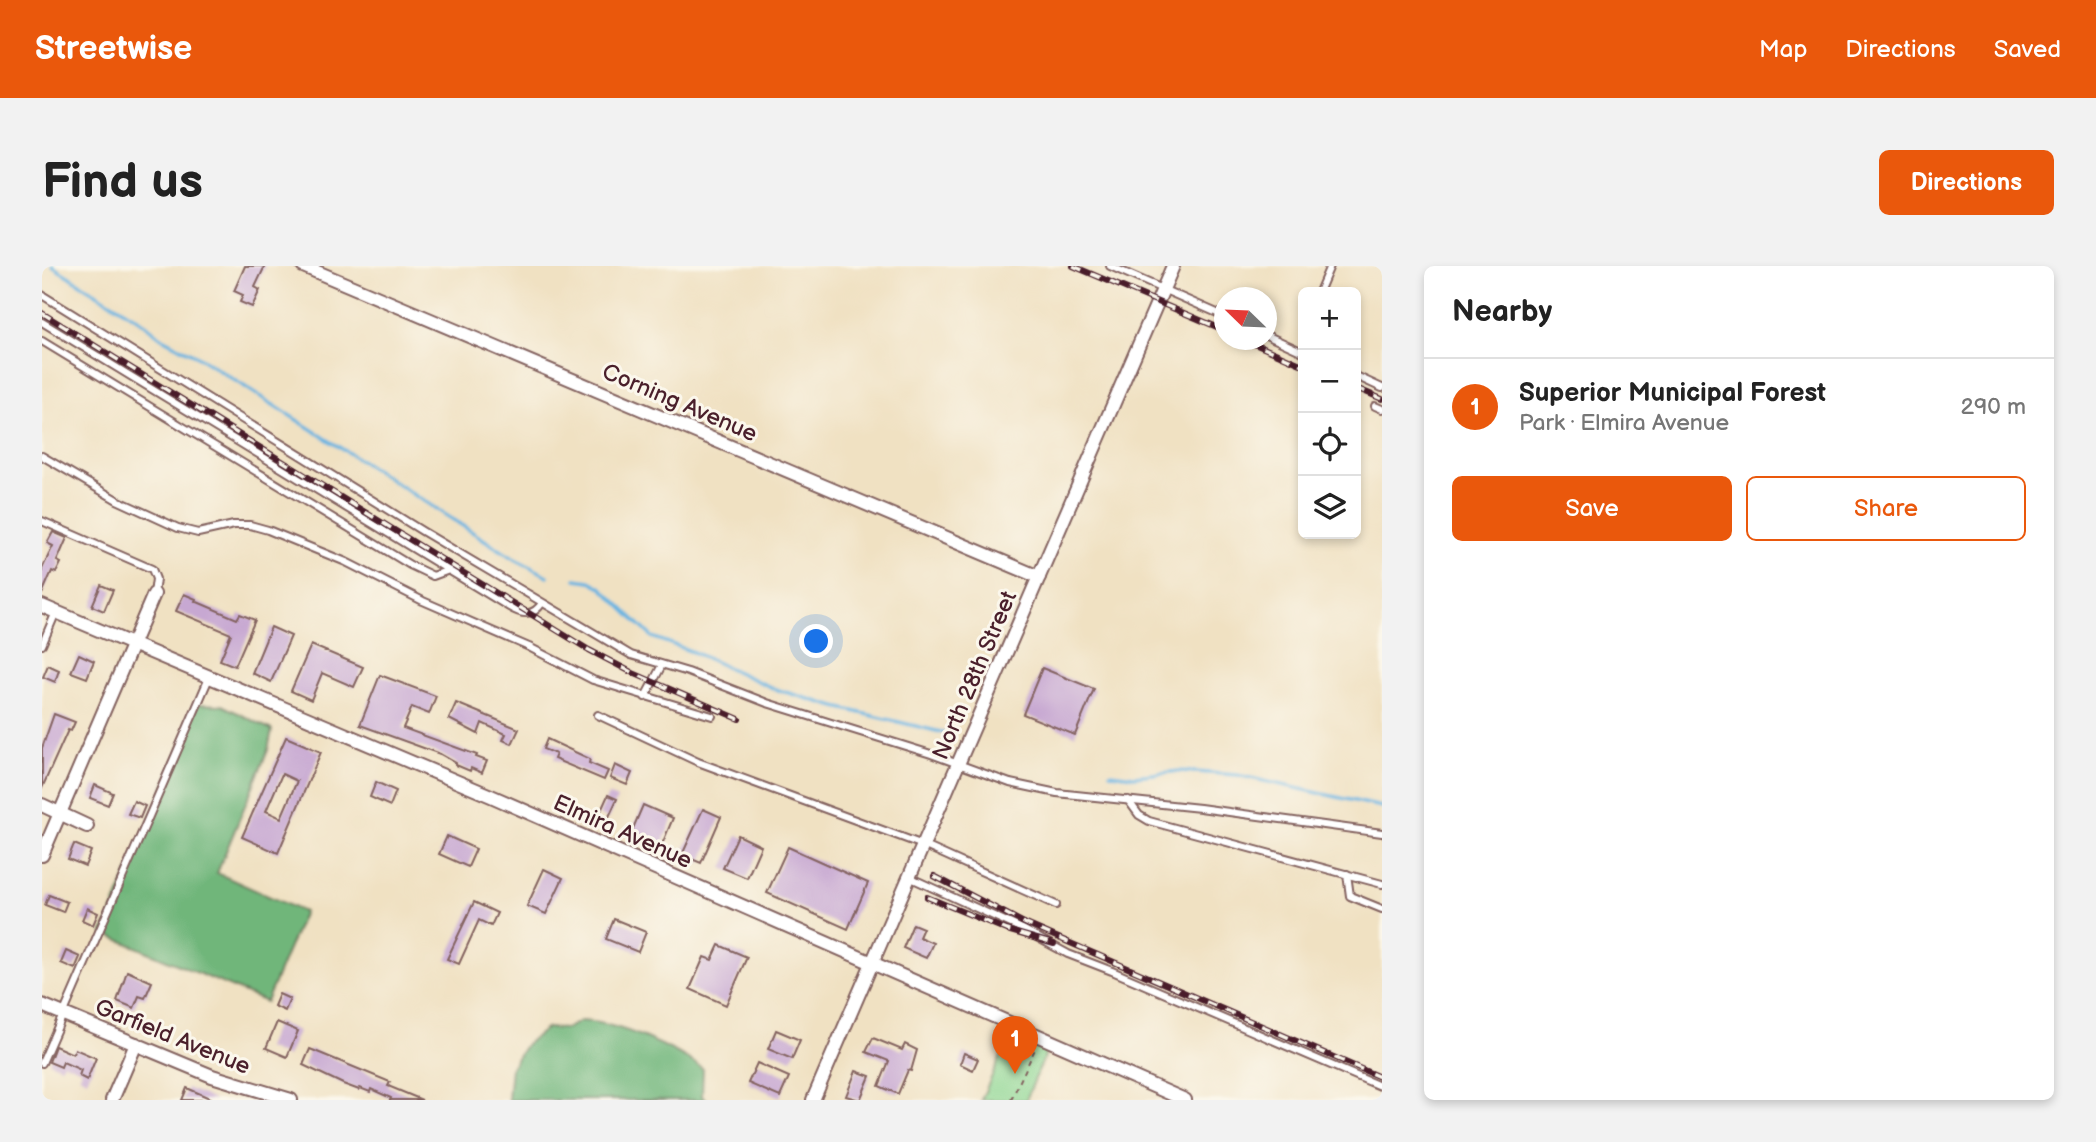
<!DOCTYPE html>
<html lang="en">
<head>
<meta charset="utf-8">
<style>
  :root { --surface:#fff; --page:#f2f2f2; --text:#222; --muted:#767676; --line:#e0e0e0; --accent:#ea580c }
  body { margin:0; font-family:"Balsamiq Sans",sans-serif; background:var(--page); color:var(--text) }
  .controls { position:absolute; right:21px; top:21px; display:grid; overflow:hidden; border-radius:10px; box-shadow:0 4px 10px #0003 }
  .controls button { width:63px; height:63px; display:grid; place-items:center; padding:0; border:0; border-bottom:2px solid var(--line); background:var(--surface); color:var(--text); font:35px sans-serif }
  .compass { position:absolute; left:1172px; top:21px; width:63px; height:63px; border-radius:50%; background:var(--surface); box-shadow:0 4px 10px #0003; rotate:293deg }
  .you { position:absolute; left:775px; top:376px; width:24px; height:24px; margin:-18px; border:5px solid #fff; border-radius:50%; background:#1a73e8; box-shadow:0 0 0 10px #1a73e833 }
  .badge { display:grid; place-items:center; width:46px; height:46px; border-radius:50%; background:var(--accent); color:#fff; font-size:23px; font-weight:700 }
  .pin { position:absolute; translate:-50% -58px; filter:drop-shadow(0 2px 4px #0008) }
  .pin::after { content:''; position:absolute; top:37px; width:24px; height:21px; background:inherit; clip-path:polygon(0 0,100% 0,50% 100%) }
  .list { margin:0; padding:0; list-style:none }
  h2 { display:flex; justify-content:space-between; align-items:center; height:91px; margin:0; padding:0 28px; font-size:30px }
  h2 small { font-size:23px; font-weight:400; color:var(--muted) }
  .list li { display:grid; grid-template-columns:46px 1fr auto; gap:21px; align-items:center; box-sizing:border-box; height:98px; padding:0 28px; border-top:2px solid var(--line) }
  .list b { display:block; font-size:26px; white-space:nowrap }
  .list p { margin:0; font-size:23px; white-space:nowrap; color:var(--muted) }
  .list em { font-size:23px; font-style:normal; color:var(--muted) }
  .actions { display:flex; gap:14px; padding:21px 28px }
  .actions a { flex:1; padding:16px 0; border:2px solid var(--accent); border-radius:10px; text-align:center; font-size:24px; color:var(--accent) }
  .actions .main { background:var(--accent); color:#fff }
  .icon { flex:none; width:38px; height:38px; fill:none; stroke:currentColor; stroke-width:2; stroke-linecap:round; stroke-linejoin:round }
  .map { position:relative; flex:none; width:1340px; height:834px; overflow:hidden; border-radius:10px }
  header { display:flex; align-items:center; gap:42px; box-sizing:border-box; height:98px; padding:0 35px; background:var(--accent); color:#fff }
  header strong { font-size:33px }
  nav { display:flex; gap:38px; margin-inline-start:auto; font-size:24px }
  .intro { display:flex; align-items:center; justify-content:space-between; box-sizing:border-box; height:168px; padding:0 42px }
  h1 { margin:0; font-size:49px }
  .button { padding:18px 32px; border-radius:10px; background:var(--accent); color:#fff; font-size:24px; font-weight:700 }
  main { display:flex; gap:42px; padding:0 42px }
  aside { flex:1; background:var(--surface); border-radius:10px; box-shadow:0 4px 10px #0003 }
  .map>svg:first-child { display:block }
  .green { fill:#8bd590; stroke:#6a7a5e; stroke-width:2 }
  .forest { fill:#70b67a; stroke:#5d6a52; stroke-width:2 }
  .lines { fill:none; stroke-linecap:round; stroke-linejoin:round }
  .stream { stroke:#69b4e1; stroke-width:3.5 }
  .building { fill:#c7a8d2; fill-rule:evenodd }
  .lane-casing { stroke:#846360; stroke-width:10 }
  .street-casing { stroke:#846360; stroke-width:16 }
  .path { stroke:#846360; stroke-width:2; stroke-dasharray:5 5; stroke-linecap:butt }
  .lane { stroke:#fff; stroke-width:6 }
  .street { stroke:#fff; stroke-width:12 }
  .rail-casing { stroke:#4a1f2b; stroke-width:6 }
  .rail { stroke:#fbf7ec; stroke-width:3.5; stroke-dasharray:10; stroke-linecap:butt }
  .labels { text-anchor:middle; stroke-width:6; stroke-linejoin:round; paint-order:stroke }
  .street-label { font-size:23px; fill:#4a1f2b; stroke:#fbf7ec }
</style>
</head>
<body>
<header>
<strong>Streetwise</strong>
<nav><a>Map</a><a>Directions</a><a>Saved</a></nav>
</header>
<div class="intro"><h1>Find us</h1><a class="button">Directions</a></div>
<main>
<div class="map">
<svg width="1340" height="834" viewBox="0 0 1340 834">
  <rect width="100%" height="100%" fill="#fbf7ec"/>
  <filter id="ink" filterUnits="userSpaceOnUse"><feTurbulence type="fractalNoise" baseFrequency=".0143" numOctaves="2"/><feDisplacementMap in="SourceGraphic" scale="14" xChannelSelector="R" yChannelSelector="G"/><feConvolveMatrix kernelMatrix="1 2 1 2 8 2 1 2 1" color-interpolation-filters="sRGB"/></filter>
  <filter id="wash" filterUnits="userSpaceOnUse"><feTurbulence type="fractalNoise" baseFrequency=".00686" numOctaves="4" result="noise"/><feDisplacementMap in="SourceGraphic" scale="28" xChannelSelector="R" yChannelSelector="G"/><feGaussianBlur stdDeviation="1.57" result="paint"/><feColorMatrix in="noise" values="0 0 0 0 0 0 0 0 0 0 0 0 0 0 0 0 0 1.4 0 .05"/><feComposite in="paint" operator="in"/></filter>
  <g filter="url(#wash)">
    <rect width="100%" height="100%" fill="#f0e1c2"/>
    <polygon class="green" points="970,766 1006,782 984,834 939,834"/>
    <g class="forest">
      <polygon points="156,438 180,439 230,464 226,484 175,607 262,646 224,736 61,667"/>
      <path d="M539 755C575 756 632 782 661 803L660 830 665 834H466L469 801 484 778 505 762 523 763Z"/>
    </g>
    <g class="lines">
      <g class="stream">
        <polyline points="10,0 94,52 120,72 153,89 471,292 506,310"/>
        <polyline points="534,313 548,315 559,321 610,371 651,386 733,423 794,441 907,468"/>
        <polyline points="1068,507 1092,510 1138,505 1195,509 1340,541"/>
      </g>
    </g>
    <g id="blocks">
      <g class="building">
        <polygon points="203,0 223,0 213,21 218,24 210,41 198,36 201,29 192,25"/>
        <polygon points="11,266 25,272 15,295 19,297 14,307 10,305 0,328 0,303 11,280 5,277"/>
        <polygon points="59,319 71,324 62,345 50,340"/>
        <polygon points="142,328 154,333 153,335 195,353 198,348 213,354 193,400 178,394 189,368 134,345"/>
        <polygon points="229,361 249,370 229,416 210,407"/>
        <polygon points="269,379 321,401 312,421 280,407 269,434 249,425"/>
        <polygon points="37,388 52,395 45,412 29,406"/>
        <polygon points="6,399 17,404 13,416 1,411"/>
        <polygon points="1000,402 1052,423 1033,469 981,448"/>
        <polygon points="338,409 394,430 387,448 370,441 361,462 435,489 434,491 445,495 440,507 429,502 428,505 414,499 414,497 398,488 318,459"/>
        <polygon points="414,437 477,463 470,478 461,474 464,468 440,457 436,468 407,453"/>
        <polygon points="12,448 33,456 29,465 26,464 0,522 0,482"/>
        <path d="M244 471 279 486 236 587 200 571ZM240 508 255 515 239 552 224 545Z"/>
        <polygon points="505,473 548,493 547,497 566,505 562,514 512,493 514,488 501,483"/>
        <polygon points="573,499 590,507 585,519 568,512"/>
        <polygon points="334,516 354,525 348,540 328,531"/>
        <polygon points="53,519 71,527 66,539 48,532"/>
        <polygon points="566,529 575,533 566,553 557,549"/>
        <polygon points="92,535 103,540 98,552 86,548"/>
        <polygon points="601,539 631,552 619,581 589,567"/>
        <polygon points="661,543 679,551 659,597 640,589"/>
        <polygon points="696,569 719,580 705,612 681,602"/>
        <polygon points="405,570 434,583 426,601 397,588"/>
        <polygon points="32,578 49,585 43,600 26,593"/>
        <polygon points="746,581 826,617 806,663 725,627"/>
        <polygon points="502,603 521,612 504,648 485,640"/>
        <polygon points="7,629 25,636 21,646 3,639"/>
        <polygon points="432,636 455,647 449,660 437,654 417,698 405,693"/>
        <polygon points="45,642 56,647 51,659 40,654"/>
        <polygon points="572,653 604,666 596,686 564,673"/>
        <polygon points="871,658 881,662 877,671 891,677 884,692 861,682"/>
        <polygon points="677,679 705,691 684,739 648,723 662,691 670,694"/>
        <polygon points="24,685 38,691 33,703 19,697"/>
        <polygon points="85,705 110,716 103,732 97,730 92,742 75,735"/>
        <polygon points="237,728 248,733 243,745 232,740"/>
        <polygon points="235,756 256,765 245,791 224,782"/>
        <polygon points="734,764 758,774 750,793 726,783"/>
        <polygon points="831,772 860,784 863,778 875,784 869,805 866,804 856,828 837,820 847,795 824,786"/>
        <polygon points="13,780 31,788 33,783 54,792 45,814 37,810 39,804 21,796 19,801 7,796"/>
        <polygon points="268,783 348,816 346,820 380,834 348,834 349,832 329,823 328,826 318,822 317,824 301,818 261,799"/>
        <polygon points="922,787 936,793 931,804 918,798"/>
        <polygon points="715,797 747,811 738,831 706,817"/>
        <polygon points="814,805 828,810 818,834 804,830"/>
        <polygon points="145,822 172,834 140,834"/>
      </g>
    </g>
  </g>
  <g filter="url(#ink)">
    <use href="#blocks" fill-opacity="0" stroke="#846360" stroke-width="2"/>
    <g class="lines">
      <g class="lane-casing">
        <g id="lane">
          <polyline points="1068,0 1182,50"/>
          <polyline points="1277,26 1288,0"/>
          <polyline points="0,29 380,265 589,389 646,406 725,437 889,488 968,517 1015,527 1158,542 1340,567"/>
          <path d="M0 56 467 341C480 349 491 351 500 337"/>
          <polyline points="1224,69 1261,86"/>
          <polyline points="0,75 368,299 391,310 407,304"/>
          <polyline points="1314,110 1340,122"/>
          <polyline points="1333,140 1340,143"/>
          <polyline points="0,190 75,234 136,262 156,267 192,259 208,259 226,264 304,296 381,335 487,381 551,414 670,450"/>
          <polyline points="0,255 110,303 114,313 112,328"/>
          <polyline points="0,379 14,346"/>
          <polyline points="603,431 620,399"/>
          <polyline points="556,449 656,496 881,579 1014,639"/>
          <polyline points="1086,534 1097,549 1107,555 1340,618"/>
          <polyline points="1305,608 1308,630 1340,643"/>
          <polyline points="867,611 980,663 1026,688 1070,705 1340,821"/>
          <polyline points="0,797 167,412"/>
        </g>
      </g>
      <g class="street-casing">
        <g id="street">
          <polyline points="261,0 997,311"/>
          <polyline points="0,340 449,530 1143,834"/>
          <polyline points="0,539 45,560"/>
          <polyline points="0,589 112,328"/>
          <polyline points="0,739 170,810 249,834"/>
          <polyline points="70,834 94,778"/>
          <polyline points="771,834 1131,0"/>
        </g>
      </g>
      <polyline class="path" points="969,834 994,781"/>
      <use href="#lane" class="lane"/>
      <use href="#street" class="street"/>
      <g class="rail-casing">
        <g id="rail">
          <polyline points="1031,0 1182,64"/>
          <polyline points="0,47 547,384 591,407 697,453"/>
          <polyline points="1203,74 1261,99"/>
          <polyline points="1314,122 1340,133"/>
          <polyline points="892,610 982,657 1340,812"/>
          <polyline points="885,631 965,664 1012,678"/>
        </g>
      </g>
      <use href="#rail" class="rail"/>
    </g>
  </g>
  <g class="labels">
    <g class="street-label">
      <text transform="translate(638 136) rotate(23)" y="8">Corning Avenue</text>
      <text transform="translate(932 409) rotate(-67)" y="8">North 28th Street</text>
      <text transform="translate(581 565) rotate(24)" y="8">Elmira Avenue</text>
      <text transform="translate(131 770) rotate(22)" y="8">Garfield Avenue</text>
    </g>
  </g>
</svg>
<div class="controls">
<button>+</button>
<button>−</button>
<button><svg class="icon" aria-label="locate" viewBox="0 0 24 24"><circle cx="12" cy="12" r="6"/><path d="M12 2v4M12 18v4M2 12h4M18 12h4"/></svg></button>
<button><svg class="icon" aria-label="layers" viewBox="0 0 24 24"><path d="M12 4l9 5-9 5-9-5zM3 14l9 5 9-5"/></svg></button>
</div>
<svg class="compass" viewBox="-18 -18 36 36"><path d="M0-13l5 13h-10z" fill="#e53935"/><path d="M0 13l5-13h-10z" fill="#767676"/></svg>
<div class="you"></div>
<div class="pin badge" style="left:973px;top:808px">1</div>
</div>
<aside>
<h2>Nearby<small></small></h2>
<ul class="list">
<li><span class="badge">1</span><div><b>Superior Municipal Forest</b><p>Park · Elmira Avenue</p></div><em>290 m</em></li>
</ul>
<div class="actions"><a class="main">Save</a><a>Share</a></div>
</aside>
</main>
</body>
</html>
